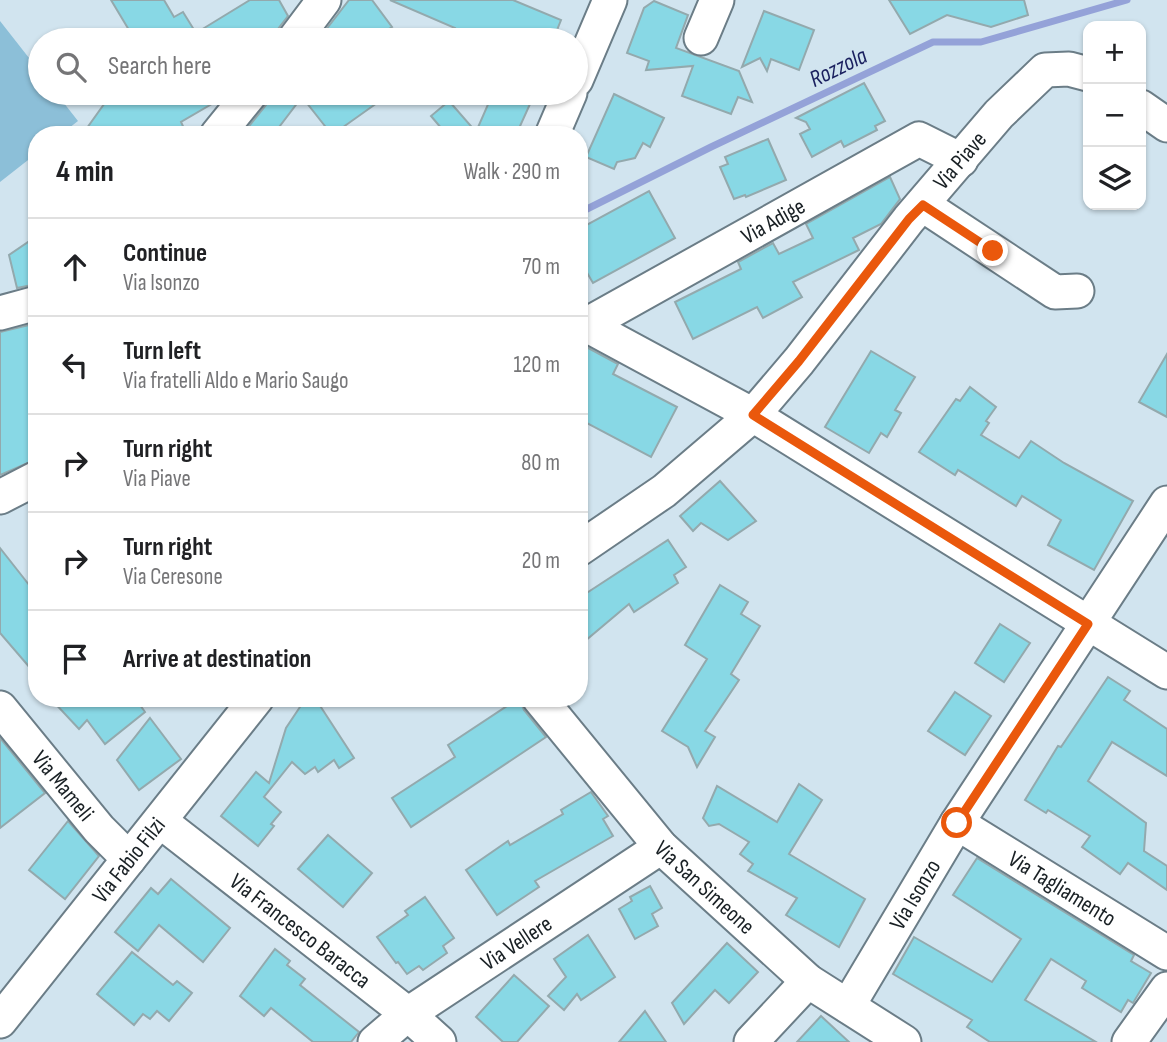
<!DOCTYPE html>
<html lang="en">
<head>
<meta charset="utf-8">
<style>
  :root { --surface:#fff; --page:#f2f2f2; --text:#202124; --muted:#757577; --line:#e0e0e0 }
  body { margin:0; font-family:"Sofia Sans Condensed",sans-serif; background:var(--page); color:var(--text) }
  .controls { position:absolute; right:21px; top:21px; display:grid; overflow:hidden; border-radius:14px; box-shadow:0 2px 5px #0004 }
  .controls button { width:63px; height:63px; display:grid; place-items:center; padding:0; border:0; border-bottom:2px solid var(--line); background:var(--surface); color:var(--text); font:35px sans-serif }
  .stop { position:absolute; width:21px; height:21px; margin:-16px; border:5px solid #ea580c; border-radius:50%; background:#fff }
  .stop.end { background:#ea580c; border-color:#fff; box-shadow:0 2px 7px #0008 }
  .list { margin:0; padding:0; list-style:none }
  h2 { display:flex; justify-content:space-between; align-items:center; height:91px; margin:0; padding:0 28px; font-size:30px }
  h2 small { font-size:23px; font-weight:400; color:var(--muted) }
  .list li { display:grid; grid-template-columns:46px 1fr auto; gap:21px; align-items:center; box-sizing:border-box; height:98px; padding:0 28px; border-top:2px solid var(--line) }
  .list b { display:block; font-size:26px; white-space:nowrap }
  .list p { margin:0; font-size:23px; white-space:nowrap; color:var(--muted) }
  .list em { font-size:23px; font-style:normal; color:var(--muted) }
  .icon { flex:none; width:38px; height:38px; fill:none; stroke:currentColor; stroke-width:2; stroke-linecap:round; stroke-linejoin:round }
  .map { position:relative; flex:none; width:1167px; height:1042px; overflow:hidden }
  .search { position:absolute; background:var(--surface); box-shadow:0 2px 5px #0004; left:28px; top:28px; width:560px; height:77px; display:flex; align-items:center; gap:18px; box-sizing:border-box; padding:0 24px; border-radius:38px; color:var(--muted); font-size:26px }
  .panel { position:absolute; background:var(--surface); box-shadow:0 2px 5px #0004; left:28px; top:126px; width:560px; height:581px; border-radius:28px }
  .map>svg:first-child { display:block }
  .green { fill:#8cbfd8 }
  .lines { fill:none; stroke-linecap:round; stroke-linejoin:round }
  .stream { stroke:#94a2d8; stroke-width:7 }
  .building { fill:#88d8e5; stroke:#93a9ad; stroke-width:2 }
  .minor-casing { stroke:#6b7d87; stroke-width:37 }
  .minor { stroke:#fff; stroke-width:33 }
  .route { stroke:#ea580c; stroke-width:9 }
  .labels { text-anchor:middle; stroke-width:5; stroke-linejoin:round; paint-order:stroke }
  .street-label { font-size:23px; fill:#192024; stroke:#d1e4ef }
  .water-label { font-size:24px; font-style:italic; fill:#1a205f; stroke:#d1e4ef }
</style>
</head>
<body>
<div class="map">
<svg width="1167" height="1042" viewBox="0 0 1167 1042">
  <rect width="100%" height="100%" fill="#d1e4ef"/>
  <polygon class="green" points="0,21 40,72 40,93 56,93 78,121 60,135 37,135 37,153 0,182"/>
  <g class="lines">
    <polyline class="stream" points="579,213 711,147 933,42 981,42 1127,0"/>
  </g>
  <g class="building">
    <polygon points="111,0 164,0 174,17 183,12 196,33 250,0 279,0 288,16 278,29 275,40 135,40"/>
    <polygon points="349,0 372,0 392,27 371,40 318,40"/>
    <polygon points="390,0 513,0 561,20 553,40 475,40 454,31 455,28"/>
    <polygon points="889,0 1024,0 1028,15 991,27 947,15 910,34"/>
    <polygon points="654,1 688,15 676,48 739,71 752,102 738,97 731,114 682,96 693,66 646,70 649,61 627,53 644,8"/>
    <polygon points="764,11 814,30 799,70 771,59 767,71 760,58 742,67"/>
    <polygon points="864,83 885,121 875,126 877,130 844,147 841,141 812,157 800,134 810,129 806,122 796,118"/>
    <polygon points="112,93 226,93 222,98 181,122 187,135 82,135"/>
    <polygon points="270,93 391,93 332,135 302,97 273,135 242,135 266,105"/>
    <polygon points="493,93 535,93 516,135 447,135 431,116 449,101 476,132"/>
    <polygon points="614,94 664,118 650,147 643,143 635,158 617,162 614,169 586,157"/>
    <polygon points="768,139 786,180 746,197 745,195 734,199 720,167 728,164 725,157"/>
    <polygon points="890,177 900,199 881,224 853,238 859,250 793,282 802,297 763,318 757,307 693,339 675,302 741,269 738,262 773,243 779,254 813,238 806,224"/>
    <polygon points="649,191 675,238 593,283 579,259 579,229"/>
    <polygon points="37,236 37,284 17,288 9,255"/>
    <polygon points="37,323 37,459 0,475 0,332"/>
    <polygon points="579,343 618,364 613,374 677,407 651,457 579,419"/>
    <polygon points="871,351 915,377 895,410 901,413 887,437 881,433 869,453 825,427"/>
    <polygon points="1167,354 1167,417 1139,402"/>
    <polygon points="970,387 996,407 986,421 989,423 981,435 1019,458 1031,441 1064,463 1133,501 1094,570 1048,545 1061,520 1022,496 1016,506 958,470 955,475 919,452 956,399 960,401"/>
    <polygon points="720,481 756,521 728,540 701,523 693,531 680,516"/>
    <polygon points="668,540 686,567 674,575 678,583 634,612 629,604 579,646 579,598"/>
    <polygon points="0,548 37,595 37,676 0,633"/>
    <polygon points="720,585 748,602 741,614 760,626 731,674 739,680 705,731 715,737 697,767 688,747 662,731 707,659 685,645"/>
    <polygon points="1000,624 1030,643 1004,682 975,663"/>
    <polygon points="1108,677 1130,691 1124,700 1167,729 1167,776 1112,742 1088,781 1146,823 1144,851 1167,866 1167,890 1128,863 1120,874 1082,847 1090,836 1048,810 1046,813 1025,800 1058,746 1061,747"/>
    <polygon points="955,692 991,716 965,755 928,731"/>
    <polygon points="50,698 135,698 145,712 105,744 87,720 79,729"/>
    <polygon points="306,698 315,698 354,758 339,768 334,760 318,772 315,767 305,774 292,762 264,797 281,812 271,824 274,826 258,846 221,816 256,772 269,783 286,728"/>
    <polygon points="519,698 524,710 546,737 411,827 392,798 455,757 448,745"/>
    <polygon points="150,718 181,759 139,790 117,760"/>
    <polygon points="0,738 45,793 0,828"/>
    <polygon points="799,784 822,800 789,854 865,899 839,947 786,915 797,898 748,871 753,864 740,854 749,842 719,824 709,826 703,818 717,786 777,822"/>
    <polygon points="591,792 608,816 603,819 613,836 535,881 539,887 497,915 466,870 508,841 510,845 563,814 561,810"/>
    <polygon points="68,821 99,856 65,899 29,870"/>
    <polygon points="328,835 372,873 343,907 298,869"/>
    <polygon points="977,858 1134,955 1131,961 1151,973 1133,1003 1128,1000 1121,1012 1082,988 1086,981 1051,959 1025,1000 1096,1042 990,1042 967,1027 972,1020 893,974 914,937 992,982 1021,939 953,895"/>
    <polygon points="171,879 230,928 203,962 159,925 138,951 115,932 151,888 158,894"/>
    <polygon points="650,886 662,908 652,914 658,926 635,939 619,909 632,901 630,897"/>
    <polygon points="425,897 454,938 443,946 447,953 423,970 419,966 407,974 398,962 396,963 377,937 408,915 405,911"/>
    <polygon points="588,935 615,977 581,1000 577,994 564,1010 548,996 566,977 554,959"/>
    <polygon points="727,943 758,972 729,1003 715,990 684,1024 672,1003"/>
    <polygon points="275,949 290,961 287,965 305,979 300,985 359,1032 351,1042 313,1042 271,1008 264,1016 240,996"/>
    <polygon points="132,952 173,985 177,981 192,993 169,1021 157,1011 150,1019 143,1014 134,1025 97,994"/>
    <polygon points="514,975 549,1006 517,1042 503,1042 476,1017"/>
    <polygon points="645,1011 666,1042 619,1042"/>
    <polygon points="821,1016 849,1042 797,1042"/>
  </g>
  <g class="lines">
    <g class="minor-casing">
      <g id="minor">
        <polyline points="701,38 717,0"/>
        <polyline points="294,40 324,0"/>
        <polyline points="576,80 610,0"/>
        <polyline points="1141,107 1167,125"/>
        <polyline points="217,135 251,93"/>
        <polyline points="552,135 570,93"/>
        <polyline points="923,205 1055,292 1077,291"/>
        <polyline points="0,313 37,303"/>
        <polyline points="579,321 753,415 1167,672"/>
        <path id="s1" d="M586 325 919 139 961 160"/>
        <polyline points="0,497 37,478"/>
        <path id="s2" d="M579 549 664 491 753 415 799 361 909 219 999 114 1045 70 1069 69 1088 74"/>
        <path id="s3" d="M539 698 661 847 808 981 904 1042"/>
        <path id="s4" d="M0 708 99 829 129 859"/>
        <path id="s5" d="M160 821 408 1014 439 1042"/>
        <path id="s6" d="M957 823 1167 953"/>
        <path id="s7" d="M848 1006 957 823 1167 503"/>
        <path id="s8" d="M0 1021 257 698"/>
        <path id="s9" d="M375 1042 408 1014 661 847"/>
        <polyline points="751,1042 808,981"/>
        <polyline points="1129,1042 1167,989"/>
      </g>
    </g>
    <use href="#minor" class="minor"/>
  </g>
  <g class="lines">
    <polyline class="route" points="957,823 1088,624 753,415 799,361 909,219 923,205 993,251"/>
  </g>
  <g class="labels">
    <g class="street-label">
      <text dy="8" stroke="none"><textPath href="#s2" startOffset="548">Via Piave</textPath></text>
      <text dy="8" stroke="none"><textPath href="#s1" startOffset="214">Via Adige</textPath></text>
      <text dy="8" stroke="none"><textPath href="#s4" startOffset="100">Via Mameli</textPath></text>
      <text dy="8" stroke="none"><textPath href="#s8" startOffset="206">Via Fabio Filzi</textPath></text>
      <text dy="8" stroke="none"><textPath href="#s3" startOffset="252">Via San Simeone</textPath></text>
      <text dy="8" stroke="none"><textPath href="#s6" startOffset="124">Via Tagliamento</textPath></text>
      <text dy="8" stroke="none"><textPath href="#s7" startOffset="130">Via Isonzo</textPath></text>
      <text dy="8" stroke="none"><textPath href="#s5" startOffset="178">Via Francesco Baracca</textPath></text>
      <text dy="8" stroke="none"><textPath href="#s9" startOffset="173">Via Vellere</textPath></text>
    </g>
    <g class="water-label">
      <text transform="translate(838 67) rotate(-26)" y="8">Rozzola</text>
    </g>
  </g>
</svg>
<div class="controls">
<button>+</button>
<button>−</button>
<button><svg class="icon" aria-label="layers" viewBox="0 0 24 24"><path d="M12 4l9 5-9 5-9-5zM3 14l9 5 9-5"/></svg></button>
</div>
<div class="stop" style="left:957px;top:823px"></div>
<div class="stop end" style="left:993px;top:251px"></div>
<div class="search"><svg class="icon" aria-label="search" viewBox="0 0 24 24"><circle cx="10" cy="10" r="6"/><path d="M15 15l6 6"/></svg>Search here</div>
<section class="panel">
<h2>4 min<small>Walk · 290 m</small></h2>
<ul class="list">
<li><svg class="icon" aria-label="ahead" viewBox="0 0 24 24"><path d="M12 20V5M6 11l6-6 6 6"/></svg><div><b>Continue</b><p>Via Isonzo</p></div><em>70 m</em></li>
<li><svg class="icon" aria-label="left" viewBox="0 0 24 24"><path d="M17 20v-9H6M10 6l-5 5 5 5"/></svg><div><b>Turn left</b><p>Via fratelli Aldo e Mario Saugo</p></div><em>120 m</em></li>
<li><svg class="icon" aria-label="right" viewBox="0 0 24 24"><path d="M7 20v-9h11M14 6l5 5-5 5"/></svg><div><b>Turn right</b><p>Via Piave</p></div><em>80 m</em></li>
<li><svg class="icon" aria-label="right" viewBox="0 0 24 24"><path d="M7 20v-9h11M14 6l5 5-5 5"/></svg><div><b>Turn right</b><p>Via Ceresone</p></div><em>20 m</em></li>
<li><svg class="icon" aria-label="arrive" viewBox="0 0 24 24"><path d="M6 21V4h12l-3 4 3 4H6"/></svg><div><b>Arrive at destination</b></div></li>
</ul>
</section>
</div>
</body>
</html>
